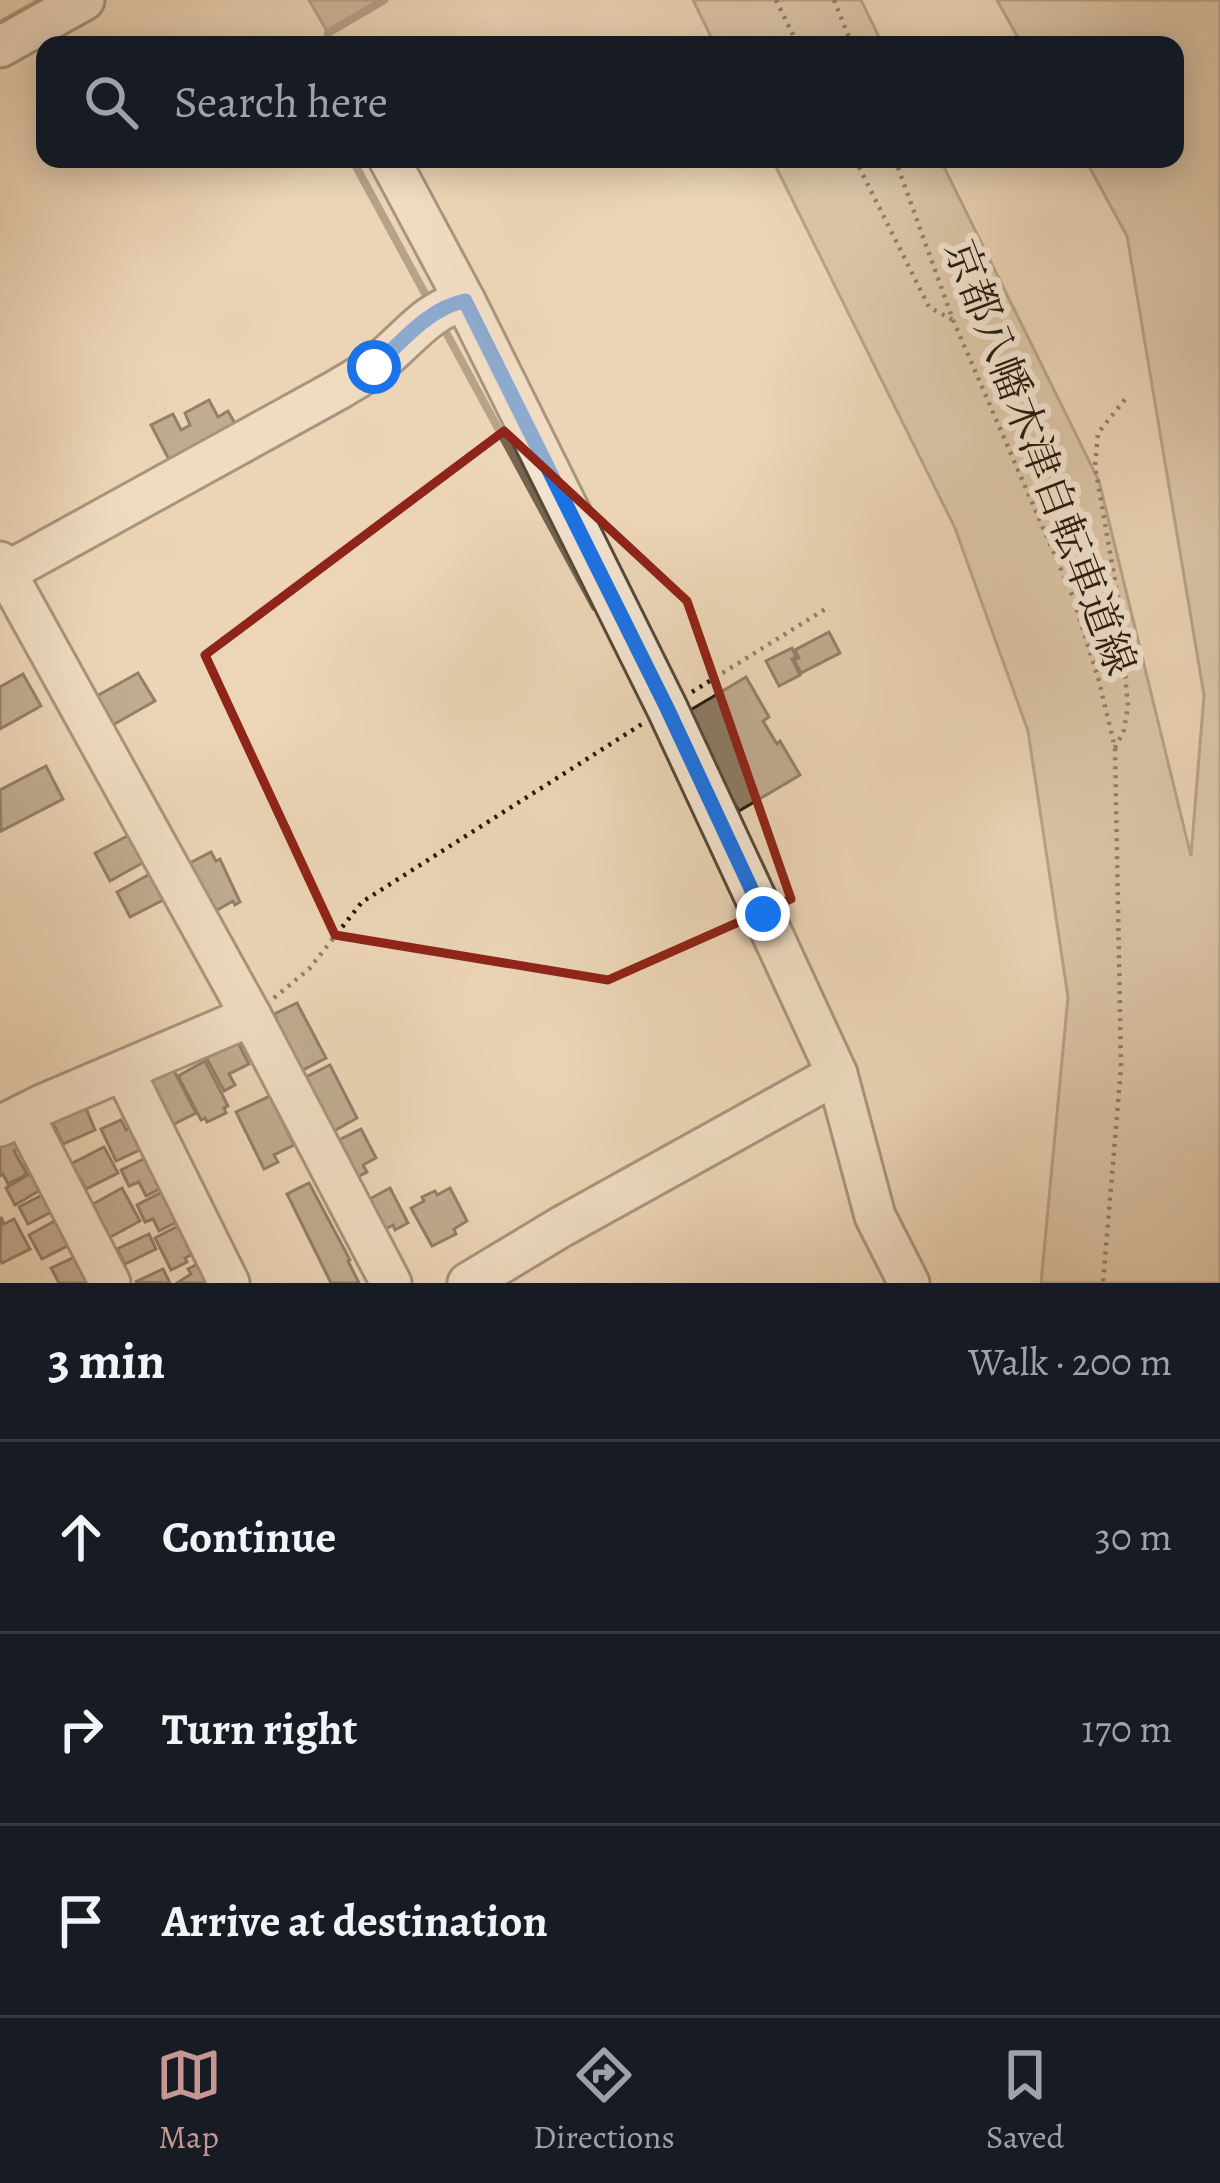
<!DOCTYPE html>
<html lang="en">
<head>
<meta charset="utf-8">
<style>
  :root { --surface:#171b24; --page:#20242c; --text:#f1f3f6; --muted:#9ea1a6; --line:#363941; --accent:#c59692 }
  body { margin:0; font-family:Alegreya,"Noto Serif JP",serif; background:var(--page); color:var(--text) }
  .stop { position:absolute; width:36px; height:36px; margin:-27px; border:9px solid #1a73e8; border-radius:50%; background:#fff }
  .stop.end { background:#1a73e8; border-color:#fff; box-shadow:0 3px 12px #0008 }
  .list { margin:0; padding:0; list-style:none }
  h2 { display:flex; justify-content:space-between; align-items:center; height:156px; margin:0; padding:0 48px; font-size:51px }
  h2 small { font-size:39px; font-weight:400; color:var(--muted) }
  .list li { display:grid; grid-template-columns:78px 1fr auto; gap:36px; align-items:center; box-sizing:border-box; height:192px; padding:0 48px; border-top:3px solid var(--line) }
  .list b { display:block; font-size:45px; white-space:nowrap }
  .list em { font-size:39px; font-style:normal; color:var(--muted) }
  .icon { flex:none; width:66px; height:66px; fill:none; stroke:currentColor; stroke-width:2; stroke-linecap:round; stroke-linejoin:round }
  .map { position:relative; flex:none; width:1220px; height:1283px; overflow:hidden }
  .search { position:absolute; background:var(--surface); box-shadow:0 6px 30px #0003; left:36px; right:36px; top:36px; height:132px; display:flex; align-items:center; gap:30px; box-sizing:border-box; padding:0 42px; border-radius:24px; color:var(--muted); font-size:45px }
  .sheet { height:732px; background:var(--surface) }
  nav { display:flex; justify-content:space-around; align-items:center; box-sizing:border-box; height:168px; border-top:3px solid var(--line); background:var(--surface); font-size:33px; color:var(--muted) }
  nav a { display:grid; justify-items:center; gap:6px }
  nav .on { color:var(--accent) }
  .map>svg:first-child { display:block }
  .green { fill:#cab69a; stroke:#786854; stroke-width:3 }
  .water { fill:#a9967d; stroke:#756450; stroke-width:3 }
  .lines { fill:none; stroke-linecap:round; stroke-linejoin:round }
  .stream { stroke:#756450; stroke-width:8 }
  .building { fill:#8d7b65; stroke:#26190d; stroke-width:3 }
  .minor-casing { stroke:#584838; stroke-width:45 }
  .path { stroke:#26190d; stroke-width:4.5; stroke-dasharray:3 6; stroke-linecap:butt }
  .minor { stroke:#f3e4d0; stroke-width:39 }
  .route { stroke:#1a73e8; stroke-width:15 }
  .marked { fill:none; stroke:#8f2418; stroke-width:9; stroke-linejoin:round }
  .labels { text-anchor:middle; stroke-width:12; stroke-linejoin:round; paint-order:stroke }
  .street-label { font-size:42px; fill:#26190d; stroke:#f3e4d0 }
</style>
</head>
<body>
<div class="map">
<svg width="1220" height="1283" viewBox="0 0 1220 1283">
  <rect width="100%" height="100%" fill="#ecd6b7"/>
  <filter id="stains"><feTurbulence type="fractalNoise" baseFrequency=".00167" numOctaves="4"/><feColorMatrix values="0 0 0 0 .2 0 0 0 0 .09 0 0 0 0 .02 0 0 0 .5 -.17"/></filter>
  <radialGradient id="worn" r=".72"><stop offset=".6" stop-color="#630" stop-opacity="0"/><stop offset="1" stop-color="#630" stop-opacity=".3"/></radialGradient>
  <g class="green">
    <polygon points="693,0 861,0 883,45 715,45"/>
    <polygon points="997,0 1220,0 1220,1283 1041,1283 1068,997 1028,731 955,528 772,159 940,159 1099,481 1191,856 1204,695 1127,236 1085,159 1175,159 1175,45 1022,45"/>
  </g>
  <polygon class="water" points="309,0 384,0 328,33"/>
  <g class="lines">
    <g class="stream">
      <polyline points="0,24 43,0"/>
      <polyline points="328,45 328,33 384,0"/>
      <polyline points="352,159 429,301"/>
      <polyline points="442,325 595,607"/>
    </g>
  </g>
  <g class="building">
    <polygon points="209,400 218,417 228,411 238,429 174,469 151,425 173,414 181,430 190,425 185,413"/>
    <polygon points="829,632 840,653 801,673 794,660 799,658 795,650"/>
    <polygon points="792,648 796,657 792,659 800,675 779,686 766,661"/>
    <polygon points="138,673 155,701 111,726 95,697"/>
    <polygon points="23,674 41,706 0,729 0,687"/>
    <polygon points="746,677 769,717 763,721 777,744 780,741 800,775 739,811 682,715"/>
    <polygon points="46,766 63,799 1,831 0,790"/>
    <polygon points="131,834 146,861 110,881 95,853"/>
    <polygon points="211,852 216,861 220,859 240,902 235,905 233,901 212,913 186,865"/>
    <polygon points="150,874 163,900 130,917 117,892"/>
    <polygon points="297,1003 326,1058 299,1072 272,1019 276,1017 274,1014"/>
    <polygon points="234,1035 249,1064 229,1074 235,1085 224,1091 203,1051"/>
    <polygon points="205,1061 228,1106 224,1108 226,1113 207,1122 205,1118 201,1120 178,1076"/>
    <polygon points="330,1065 357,1118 334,1131 331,1126 326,1129 300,1080"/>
    <polygon points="172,1067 196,1113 170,1126 146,1080"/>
    <polygon points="270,1096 294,1145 274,1155 278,1162 264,1169 236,1112"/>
    <polygon points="82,1099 95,1130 63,1144 54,1125 50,1126 45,1116"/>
    <polygon points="121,1120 126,1130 136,1125 146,1147 116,1161 101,1129"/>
    <polygon points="361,1129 376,1158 363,1165 367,1172 353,1179 335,1142"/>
    <polygon points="16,1136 21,1147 14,1151 27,1174 8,1184 3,1174 0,1176 0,1145"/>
    <polygon points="104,1147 118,1173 86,1189 81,1180 78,1182 69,1165"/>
    <polygon points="150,1156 165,1186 146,1196 139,1182 129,1186 121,1170"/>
    <polygon points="33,1172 42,1189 15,1205 6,1188"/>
    <polygon points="309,1183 350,1260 348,1261 359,1283 331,1283 287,1194"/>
    <polygon points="122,1188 140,1221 101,1242 84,1209"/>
    <polygon points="390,1188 408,1223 395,1230 393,1225 378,1233 362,1203"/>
    <polygon points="450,1188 467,1221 454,1229 456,1234 432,1246 411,1208 424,1201 422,1197 435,1191 437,1195"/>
    <polygon points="166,1190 183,1219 159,1231 153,1219 145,1222 137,1205"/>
    <polygon points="48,1192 57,1209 28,1224 19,1207"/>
    <polygon points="1,1217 4,1224 14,1219 30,1249 2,1263 0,1259"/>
    <polygon points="60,1218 73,1243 42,1259 29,1235"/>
    <polygon points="184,1223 199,1251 185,1258 187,1262 171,1270 155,1238"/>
    <polygon points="149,1234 156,1249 125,1264 117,1249"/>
    <polygon points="75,1257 88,1283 59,1283 51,1268"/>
    <polygon points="201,1262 212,1283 177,1283 191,1274 188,1269"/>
    <polygon points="163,1269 170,1283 135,1282"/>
  </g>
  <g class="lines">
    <g class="minor-casing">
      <g id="minor">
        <polyline points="0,47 84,0"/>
        <polyline points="389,159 465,301 667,708 763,914 837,1074 875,1216 909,1283"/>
        <polyline points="0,562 251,1016 42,1105 0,1126"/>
        <path d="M5 573 339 389C350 382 362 376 372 368 403 346 426 309 465 301"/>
        <polyline points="251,1016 391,1283"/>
        <polyline points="124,1071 229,1283"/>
        <polyline points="24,1116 110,1283"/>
        <polyline points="468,1283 561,1227 837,1074"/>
      </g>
    </g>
    <g class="path">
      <polyline points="776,0 798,45"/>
      <polyline points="834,0 852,45"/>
      <polyline points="855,159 929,307 953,320"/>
      <polyline points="895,159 953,320 1073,597 1099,681 1115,748 1121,1067 1103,1283"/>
      <polyline points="692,692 827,608"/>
      <polyline points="1115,748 1124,730 1128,706 1117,593 1095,466 1098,433 1127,397"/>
      <polyline points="274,998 309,969 362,902 642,724"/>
    </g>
    <use href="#minor" class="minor"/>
  </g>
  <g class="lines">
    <path class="route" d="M374 367C401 343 428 308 465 301L667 708 763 914"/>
  </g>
  <path d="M0 0H1220V1283H0ZM504 431 687 601 791 899 608 980 335 935 205 655Z" fill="#ecd6b7" fill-opacity=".55" fill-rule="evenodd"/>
  <path class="marked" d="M504 431 687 601 791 899 608 980 335 935 205 655Z"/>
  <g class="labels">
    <g class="street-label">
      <text transform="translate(1041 457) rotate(69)" y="15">京都八幡木津自転車道線</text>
    </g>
  </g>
  <rect width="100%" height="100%" filter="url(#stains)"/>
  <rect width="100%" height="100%" fill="url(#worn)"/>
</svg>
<div class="stop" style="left:374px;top:367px"></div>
<div class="stop end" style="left:763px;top:914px"></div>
<div class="search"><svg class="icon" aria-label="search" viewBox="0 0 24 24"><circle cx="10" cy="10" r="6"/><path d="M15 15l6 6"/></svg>Search here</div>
</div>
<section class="sheet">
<h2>3 min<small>Walk · 200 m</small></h2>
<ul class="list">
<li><svg class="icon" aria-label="ahead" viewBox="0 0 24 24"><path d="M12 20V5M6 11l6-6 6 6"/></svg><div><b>Continue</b></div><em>30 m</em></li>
<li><svg class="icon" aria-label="right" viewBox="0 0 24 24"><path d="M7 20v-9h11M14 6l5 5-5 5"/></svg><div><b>Turn right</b></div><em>170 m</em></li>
<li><svg class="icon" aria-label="arrive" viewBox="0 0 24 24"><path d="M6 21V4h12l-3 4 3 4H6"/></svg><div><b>Arrive at destination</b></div></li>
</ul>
</section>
<nav>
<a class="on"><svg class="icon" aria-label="map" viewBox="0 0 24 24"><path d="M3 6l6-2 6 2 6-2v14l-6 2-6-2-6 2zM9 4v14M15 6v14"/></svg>Map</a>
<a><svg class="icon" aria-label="directions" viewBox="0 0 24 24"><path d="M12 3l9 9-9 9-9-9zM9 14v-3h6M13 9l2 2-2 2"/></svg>Directions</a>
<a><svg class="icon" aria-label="saved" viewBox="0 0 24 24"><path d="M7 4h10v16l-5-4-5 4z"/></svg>Saved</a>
</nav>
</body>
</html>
